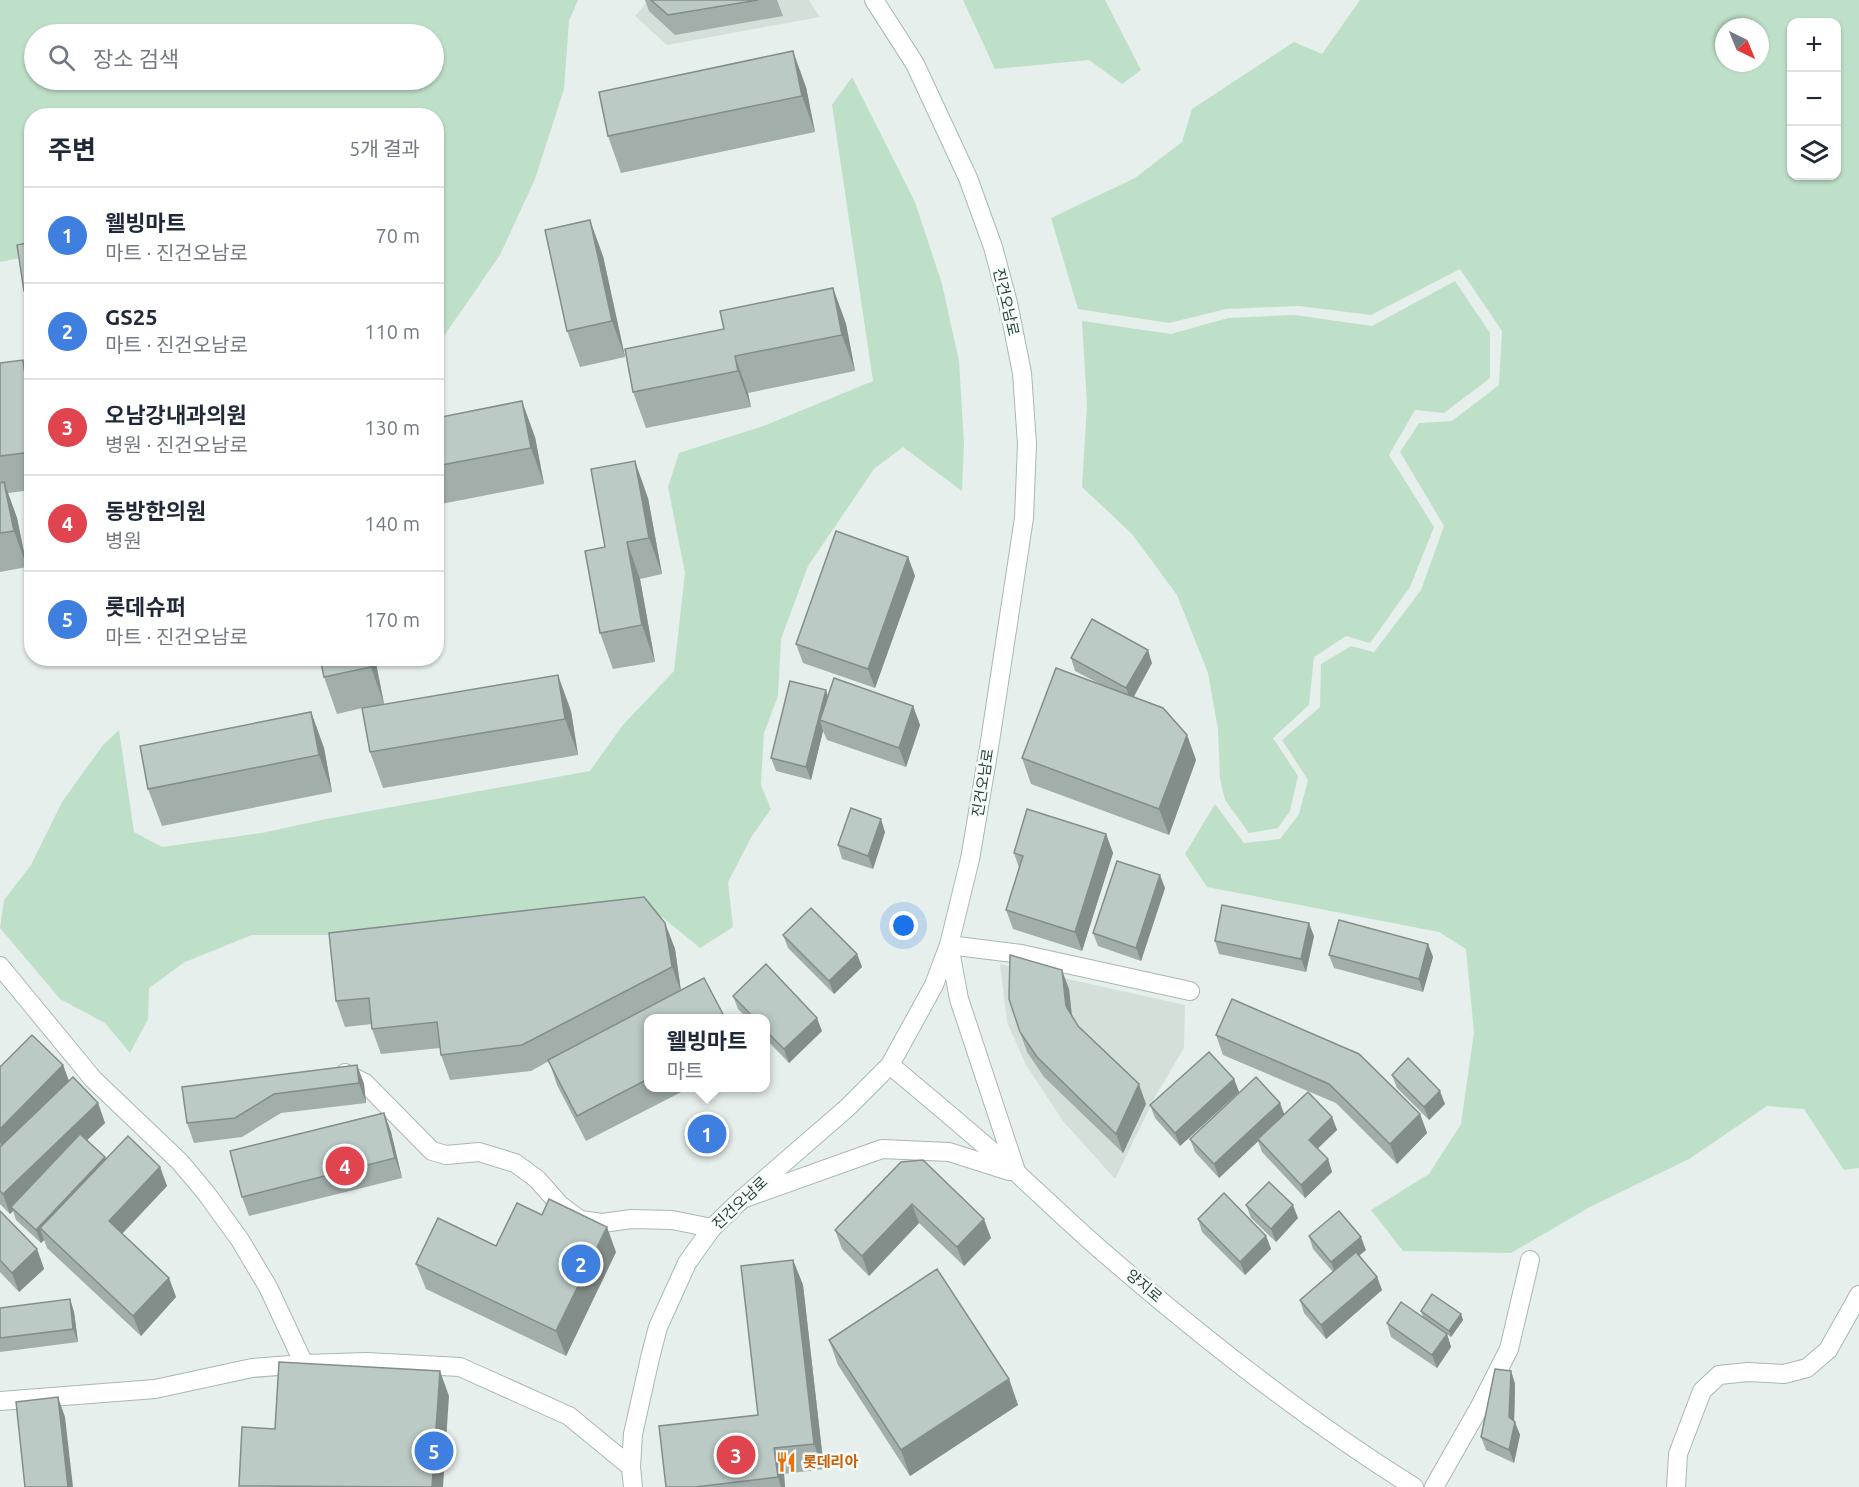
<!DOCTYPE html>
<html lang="ko">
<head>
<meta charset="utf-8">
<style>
  :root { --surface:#fff; --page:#f2f2f3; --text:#1f2937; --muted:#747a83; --line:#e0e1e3; --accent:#2563eb }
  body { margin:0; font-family:Ubuntu,"Noto Sans KR",sans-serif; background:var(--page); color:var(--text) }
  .controls { position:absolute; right:18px; top:18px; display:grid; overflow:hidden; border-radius:12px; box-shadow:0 2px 4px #0004 }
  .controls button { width:54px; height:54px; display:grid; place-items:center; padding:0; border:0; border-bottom:2px solid var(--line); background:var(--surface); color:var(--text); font:30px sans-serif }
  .compass { position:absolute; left:1715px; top:18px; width:54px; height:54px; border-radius:50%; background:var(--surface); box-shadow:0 2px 4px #0004; rotate:137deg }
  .you { position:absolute; left:904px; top:926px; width:21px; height:21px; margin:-15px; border:4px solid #fff; border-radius:50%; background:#1a73e8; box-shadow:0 0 0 9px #1a73e833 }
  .badge { display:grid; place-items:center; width:39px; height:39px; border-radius:50%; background:var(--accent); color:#fff; font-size:20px; font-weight:700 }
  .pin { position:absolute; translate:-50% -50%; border:3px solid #fff; box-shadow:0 2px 6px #0006 }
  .popup { position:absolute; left:644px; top:1014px; width:126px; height:78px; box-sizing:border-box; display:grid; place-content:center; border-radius:12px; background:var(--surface); filter:drop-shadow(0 2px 4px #0005); font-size:20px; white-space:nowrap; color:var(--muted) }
  .popup b { font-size:22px; color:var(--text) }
  .popup::after { content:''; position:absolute; left:50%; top:100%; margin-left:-12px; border:12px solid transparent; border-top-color:var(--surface) }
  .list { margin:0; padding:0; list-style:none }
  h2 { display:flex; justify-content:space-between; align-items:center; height:78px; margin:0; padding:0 24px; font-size:26px }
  h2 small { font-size:20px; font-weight:400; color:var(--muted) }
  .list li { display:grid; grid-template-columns:39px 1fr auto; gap:18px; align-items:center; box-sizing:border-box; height:96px; padding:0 24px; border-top:2px solid var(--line) }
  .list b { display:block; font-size:22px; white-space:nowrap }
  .list p { margin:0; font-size:20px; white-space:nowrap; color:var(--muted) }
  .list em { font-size:20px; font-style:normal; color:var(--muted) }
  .icon { flex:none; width:33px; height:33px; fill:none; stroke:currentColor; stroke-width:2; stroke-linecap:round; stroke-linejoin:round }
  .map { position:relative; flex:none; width:1859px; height:1487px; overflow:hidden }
  .search { position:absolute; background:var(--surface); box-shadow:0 2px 4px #0004; left:24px; top:24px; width:420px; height:66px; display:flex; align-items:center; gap:15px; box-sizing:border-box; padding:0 21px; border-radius:33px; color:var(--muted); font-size:22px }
  .panel { position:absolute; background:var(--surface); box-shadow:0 2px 4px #0004; left:24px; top:108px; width:420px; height:558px; border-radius:24px }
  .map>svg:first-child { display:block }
  .built { fill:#d4dfda }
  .green { fill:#bfe0c8; fill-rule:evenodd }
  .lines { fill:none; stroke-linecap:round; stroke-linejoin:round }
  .minor-casing { stroke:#a8b8b2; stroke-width:20 }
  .tertiary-casing { stroke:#a8b8b2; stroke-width:20 }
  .secondary-casing { stroke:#a4bbb3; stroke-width:20 }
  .minor { stroke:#fff; stroke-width:18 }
  .tertiary { stroke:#fff; stroke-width:18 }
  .secondary { stroke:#fff; stroke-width:18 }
  .wall { fill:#a1aea9 }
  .shaded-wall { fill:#838d89 }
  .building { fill:#bbcac4; stroke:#838d89; stroke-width:1.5 }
  .labels { text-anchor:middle; stroke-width:5; stroke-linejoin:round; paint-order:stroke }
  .street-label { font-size:15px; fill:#24423a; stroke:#f7fbf9 }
  .food-label { font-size:15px; font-weight:bold; fill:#c56008; stroke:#f7fbf9; text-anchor:start }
</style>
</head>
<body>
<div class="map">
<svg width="1859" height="1487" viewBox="0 0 1859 1487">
  <rect width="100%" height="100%" fill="#e6efeb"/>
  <g class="built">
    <polygon points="649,0 809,0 820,17 667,45 635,16"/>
    <polygon points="1000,964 1185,1005 1184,1048 1155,1097 1115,1179 1063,1121 1026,1065 1007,1022"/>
  </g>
  <g class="green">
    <path d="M0 0H578L569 21 564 89 535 179 500 255 437 346 436 116H32L31 256 0 262ZM34 34H434V80H34Z"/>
    <polygon points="963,0 1105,0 1141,70 1122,84 1089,60 995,69"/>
    <path d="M1360 0H1859V1168L1844 1170 1804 1109 1767 1106 1689 1159 1590 1207 1511 1253 1403 1251 1371 1210 1429 1174 1461 1124 1474 1032 1466 949 1439 932 1207 887 1185 854 1215 804 1244 843 1280 839 1299 814 1308 780 1282 740 1320 707 1321 664 1351 646 1374 652 1421 590 1444 526 1400 452 1419 423 1452 421 1499 385 1502 331 1460 269 1371 315 1299 306 1226 309 1169 323 1078 309 1051 218 1135 178 1182 142 1192 109 1294 42 1322 54ZM1792 22H1836V176H1792ZM1724 27H1760V63H1724Z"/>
    <polygon points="852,77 915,202 942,284 959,361 964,443 962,491 903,447 874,469 808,566 781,639 778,696 764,733 761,785 771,809 752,836 728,882 733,927 700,948 646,904 344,935 252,935 185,962 149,988 148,1019 130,1053 105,1023 60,999 0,928 4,900 31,865 62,802 103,745 119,730 134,832 162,847 262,833 326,819 590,771 622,726 674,671 685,573 668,487 679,453 766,425 873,381 832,105"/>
    <polygon points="1455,281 1490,333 1490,378 1444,413 1415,410 1389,455 1434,527 1410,587 1370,643 1346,636 1314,657 1309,705 1273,738 1298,776 1290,811 1278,828 1249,833 1225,800 1220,779 1218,729 1208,673 1177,595 1132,534 1082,487 1087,405 1082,321 1171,334 1228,318 1295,315 1372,326"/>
  </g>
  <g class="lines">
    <g class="minor-casing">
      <g id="minor">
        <polyline points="949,945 1021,954 1190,991"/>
        <polyline points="0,966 93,1079 180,1162 206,1193 240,1240 268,1287 304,1364"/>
        <polyline points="345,1073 365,1083 432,1151 446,1155 479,1152 515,1163 537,1179 560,1205 580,1220 603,1223 631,1219 672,1220 712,1228"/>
        <polyline points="0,1401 155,1389 252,1368 304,1364 367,1362 460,1367 569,1416 631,1467"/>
        <polyline points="1434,1487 1479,1408 1509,1349 1530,1260"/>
        <polyline points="1676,1487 1678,1454 1702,1391 1719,1375 1748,1372 1784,1374 1807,1368 1828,1350 1859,1295"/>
      </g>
    </g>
    <g class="tertiary-casing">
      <g id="tertiary">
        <polyline points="949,945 959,999 1016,1171"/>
        <path d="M890 1065C933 1101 976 1137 1018 1174 1044 1198 1069 1222 1095 1245 1195 1332 1301 1417 1414 1487"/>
        <polyline points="742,1199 882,1149 949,1152 1009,1171"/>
      </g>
    </g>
    <g class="secondary-casing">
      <polyline id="secondary" points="633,1487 631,1467 633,1434 650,1358 658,1327 687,1263 712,1228 741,1200 847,1108 890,1065 934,985 949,945 970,859 989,748 1024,518 1027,444 1022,373 1008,303 993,247 968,178 915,64 874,0"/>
    </g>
    <use href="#minor" class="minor"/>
    <use href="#tertiary" class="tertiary"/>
    <use href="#secondary" class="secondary"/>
  </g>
  <g class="wall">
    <polygon points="645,0 777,0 783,16 675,35 649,11"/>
    <polygon points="806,87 815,132 621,173 608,136"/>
    <polygon points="32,242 32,312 24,291"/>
    <polygon points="603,256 625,357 580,367 567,331"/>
    <polygon points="833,288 846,324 855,371 748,393 751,407 646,428 633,392 724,329"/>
    <polygon points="0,363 32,384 32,490 8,493 17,518 27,567 0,572"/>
    <polygon points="436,418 535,437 544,484 436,505"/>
    <polygon points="648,498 662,574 640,579 655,662 613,669 600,633 605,547"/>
    <polygon points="908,557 915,576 875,688 803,663 796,644"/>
    <polygon points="320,658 375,658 384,704 363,708 571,711 578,755 383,788 370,752 362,708 337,714 324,677"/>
    <polygon points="1071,658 1152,663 1134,697 1187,735 1196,760 1169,835 1031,784 1022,758 1100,684 1075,671"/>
    <polygon points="828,696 913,706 920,725 906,767 827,740 823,731 811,780 776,771 771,758"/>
    <polygon points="311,712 324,748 332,792 162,826 148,789"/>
    <polygon points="885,832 873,869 842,859 838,845"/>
    <polygon points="1106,834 1113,853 1082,951 1013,929 1006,910 1019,868 1014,853"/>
    <polygon points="1165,888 1141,961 1098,946 1093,933"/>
    <polygon points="665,923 675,949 681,990 648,1018 648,1088 689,1088 586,1141 557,1085 549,1061 531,1071 450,1080 441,1055 440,1048 381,1054 372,1029 372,1024 345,1027 336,1001"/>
    <polygon points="783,935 857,954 862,967 834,994 788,948"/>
    <polygon points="1314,936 1306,972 1219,954 1215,941"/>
    <polygon points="1428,944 1433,957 1423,992 1334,968 1329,955"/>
    <polygon points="1069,989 1072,1016 1078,1026 1146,1104 1123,1153 1044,1077 1027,1052 1020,1032"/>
    <polygon points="733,996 822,1031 789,1063 765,1038 765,1018 747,1018 738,1009"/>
    <polygon points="1216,1035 1420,1114 1427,1133 1397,1164 1336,1103 1223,1055"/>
    <polygon points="63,1065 69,1081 98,1103 105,1123 87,1140 106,1159 160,1167 167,1186 122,1234 169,1278 176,1297 141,1336 47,1248 44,1240 41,1243 16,1220 13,1211 10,1214 0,1204 0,1067"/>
    <polygon points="357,1065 364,1084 366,1103 281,1113 242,1137 194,1143 187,1123"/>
    <polygon points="1392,1075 1445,1104 1429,1120 1397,1088"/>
    <polygon points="1234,1079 1239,1092 1180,1146 1155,1118 1150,1105"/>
    <polygon points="384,1113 391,1132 402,1178 249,1216 242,1197"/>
    <polygon points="1284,1114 1332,1117 1337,1130 1317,1149 1328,1159 1332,1172 1305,1198 1262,1152 1258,1141 1219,1178 1195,1152 1190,1139"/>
    <polygon points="901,1162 991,1238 964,1266 919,1223 869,1276 842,1249 835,1230"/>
    <polygon points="1246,1205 1298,1218 1276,1242 1251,1218"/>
    <polygon points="0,1211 37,1249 44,1269 19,1292 0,1272"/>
    <polygon points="1198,1219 1266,1236 1271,1249 1245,1275 1202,1232"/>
    <polygon points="1309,1236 1366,1250 1359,1255 1377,1277 1382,1290 1326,1339 1304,1313 1300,1300 1333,1272 1313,1249"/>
    <polygon points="496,1246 616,1252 566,1356 426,1289 416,1264"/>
    <polygon points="793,1260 803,1285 824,1469 784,1474 785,1487 666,1487 758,1415"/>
    <polygon points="70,1299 74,1312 78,1342 0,1352 0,1308"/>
    <polygon points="1421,1311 1461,1314 1463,1320 1451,1337 1423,1317"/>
    <polygon points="1387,1323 1447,1334 1451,1347 1437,1368 1391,1337"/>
    <polygon points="829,1340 1009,1379 1018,1405 910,1476 838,1365"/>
    <polygon points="1511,1371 1515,1384 1514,1421 1520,1435 1514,1463 1486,1450 1481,1437"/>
  </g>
  <g class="shaded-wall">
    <polygon points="793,51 806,87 815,132 802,96"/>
    <polygon points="590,220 603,256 625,357 612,321"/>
    <polygon points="833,288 846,324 855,371 842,335"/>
    <polygon points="735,356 748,393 751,407 738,371"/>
    <polygon points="23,360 32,384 32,427"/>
    <polygon points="522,401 535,437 544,484 531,448"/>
    <polygon points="635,461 648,498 662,574 649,538"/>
    <polygon points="4,482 17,518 27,567 14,531"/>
    <polygon points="627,542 640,579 655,662 642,625"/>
    <polygon points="908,557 915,576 875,688 868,669"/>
    <polygon points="1148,650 1152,663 1131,701 1126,688"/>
    <polygon points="369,658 375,658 384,704 371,667"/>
    <polygon points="558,675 571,711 578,755 565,719"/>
    <polygon points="826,690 830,703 820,720 823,731 811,780 806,767"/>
    <polygon points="913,706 920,725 906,767 899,748"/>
    <polygon points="311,712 324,748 332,792 319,755"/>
    <polygon points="1187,735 1196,760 1169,835 1159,809"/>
    <polygon points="881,819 885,832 873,869 868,856"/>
    <polygon points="1106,834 1113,853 1082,951 1075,932"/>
    <polygon points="1160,875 1165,888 1141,961 1136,948"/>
    <polygon points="665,923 675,949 681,992 672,967"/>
    <polygon points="1309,923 1314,936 1306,972 1301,959"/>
    <polygon points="1428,944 1433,957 1423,992 1419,979"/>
    <polygon points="857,954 862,967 834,994 829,981"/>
    <polygon points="1062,970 1069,989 1073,1026 1066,1006"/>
    <polygon points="817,1018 822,1031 789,1063 784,1049"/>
    <polygon points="63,1065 70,1084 4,1152 0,1142 0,1129"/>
    <polygon points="357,1065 364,1084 366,1103 359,1083"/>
    <polygon points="1234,1079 1239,1092 1180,1146 1175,1133"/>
    <polygon points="1139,1084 1146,1104 1123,1153 1116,1134"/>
    <polygon points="1440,1091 1445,1104 1429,1120 1424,1107"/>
    <polygon points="98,1103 105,1123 14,1210 11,1207 13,1211 10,1214 3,1194"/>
    <polygon points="1280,1103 1285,1116 1219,1178 1214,1164"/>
    <polygon points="384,1113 391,1132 402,1178 395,1158"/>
    <polygon points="1420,1114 1427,1133 1397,1164 1390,1144"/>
    <polygon points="1332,1117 1337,1130 1313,1153 1309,1140"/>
    <polygon points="105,1157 110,1170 40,1228 44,1240 41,1243 36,1230"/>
    <polygon points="1328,1159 1332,1172 1305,1198 1301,1185"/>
    <polygon points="160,1167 167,1186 116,1240 109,1221"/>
    <polygon points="912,1204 919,1223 869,1276 862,1256"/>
    <polygon points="1293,1205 1298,1218 1276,1242 1271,1229"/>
    <polygon points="984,1219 991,1238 964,1266 957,1247"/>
    <polygon points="607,1227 616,1252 566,1356 556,1331"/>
    <polygon points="1266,1236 1271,1249 1245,1275 1240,1262"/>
    <polygon points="1361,1237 1366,1250 1336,1275 1331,1262"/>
    <polygon points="37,1249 44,1269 19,1292 12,1273"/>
    <polygon points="793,1260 803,1285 824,1469 814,1444"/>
    <polygon points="1377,1277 1382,1290 1326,1339 1321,1325"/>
    <polygon points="169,1278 176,1297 141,1336 133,1316"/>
    <polygon points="70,1299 74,1312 78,1342 73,1329"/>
    <polygon points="1461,1314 1463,1320 1451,1337 1449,1331"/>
    <polygon points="1447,1334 1451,1347 1437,1368 1432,1355"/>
    <polygon points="440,1371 449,1396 443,1487 432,1487"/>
    <polygon points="1511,1371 1515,1384 1514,1428 1515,1422 1520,1435 1514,1463 1509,1450 1509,1417"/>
    <polygon points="1009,1379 1018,1405 910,1476 901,1450"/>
    <polygon points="58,1397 65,1417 73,1487 68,1487"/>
    <polygon points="774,1448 784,1474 785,1487 781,1487 778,1477"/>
  </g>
  <g class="building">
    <polygon points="651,0 758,0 668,15"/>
    <polygon points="793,51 802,96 608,136 599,92"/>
    <polygon points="590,220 612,321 567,331 545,230"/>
    <polygon points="32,242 32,290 24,291 17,245"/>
    <polygon points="833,288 842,335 735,356 738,371 633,392 625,349 724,329 720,311"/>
    <polygon points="23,360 32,427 32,452 0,456 0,363"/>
    <polygon points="522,401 531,448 436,466 436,418"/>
    <polygon points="635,461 649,538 627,542 642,625 600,633 585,551 605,547 591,469"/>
    <polygon points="4,482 14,531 0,533 0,483"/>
    <polygon points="836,531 908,557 868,669 796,644"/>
    <polygon points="1092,619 1148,650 1126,688 1071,658"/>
    <polygon points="320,658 369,658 371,667 324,677"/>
    <polygon points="1056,668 1163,708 1187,735 1159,809 1022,758"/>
    <polygon points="558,675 565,719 370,752 362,708"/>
    <polygon points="834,678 913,706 899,748 820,720"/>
    <polygon points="790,681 826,690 806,767 771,758"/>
    <polygon points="311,712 319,755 148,789 140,746"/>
    <polygon points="851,808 881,819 868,856 838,845"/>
    <polygon points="1027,809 1106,834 1075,932 1006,910 1023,856 1014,853"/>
    <polygon points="1117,861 1160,875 1136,948 1093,933"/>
    <polygon points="644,897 665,923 672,967 522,1045 441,1055 437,1022 372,1029 369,998 336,1001 329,933"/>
    <polygon points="1222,905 1309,923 1301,959 1215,941"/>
    <polygon points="811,908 857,954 829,981 783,935"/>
    <polygon points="1339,920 1428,944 1419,979 1329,955"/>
    <polygon points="1010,955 1062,970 1066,1006 1078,1026 1139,1084 1116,1134 1037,1057 1020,1032 1009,999"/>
    <polygon points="766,964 817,1018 784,1049 765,1030 765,1018 754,1018 733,996"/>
    <polygon points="704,978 725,1018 648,1018 648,1079 577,1116 548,1060"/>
    <polygon points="1232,999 1359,1054 1420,1114 1390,1144 1329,1084 1216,1035"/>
    <polygon points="32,1035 63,1065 0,1129 0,1067"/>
    <polygon points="1209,1052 1234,1079 1175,1133 1150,1105"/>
    <polygon points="1408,1058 1440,1091 1424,1107 1392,1075"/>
    <polygon points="357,1065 359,1083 274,1094 235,1118 187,1123 182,1087"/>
    <polygon points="73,1077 98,1103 3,1194 0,1191 0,1147"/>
    <polygon points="1256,1077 1280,1103 1214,1164 1190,1139"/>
    <polygon points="1308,1092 1332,1117 1309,1140 1328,1159 1301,1185 1258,1139"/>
    <polygon points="384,1113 395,1158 242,1197 230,1151"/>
    <polygon points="80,1134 105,1157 36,1230 11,1207"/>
    <polygon points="128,1136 160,1167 109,1221 169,1278 133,1316 40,1228"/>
    <polygon points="923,1160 984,1219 957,1247 912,1204 862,1256 835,1230 901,1162"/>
    <polygon points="1269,1182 1293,1205 1271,1229 1246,1205"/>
    <polygon points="1224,1193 1266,1236 1240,1262 1198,1219"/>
    <polygon points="549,1199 607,1227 556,1331 416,1264 438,1218 496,1246 517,1203 542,1215"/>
    <polygon points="0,1211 37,1249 12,1273 0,1260"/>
    <polygon points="1339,1211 1361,1237 1331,1262 1309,1236"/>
    <polygon points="1356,1252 1377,1277 1321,1325 1300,1300"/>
    <polygon points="793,1260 814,1444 774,1448 778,1477 695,1487 666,1487 659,1426 758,1415 741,1266"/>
    <polygon points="937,1269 1009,1379 901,1450 829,1340"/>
    <polygon points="1432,1294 1461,1314 1449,1331 1421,1311"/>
    <polygon points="70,1299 73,1329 0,1338 0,1308"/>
    <polygon points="1401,1302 1447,1334 1432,1355 1387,1323"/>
    <polygon points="279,1362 440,1371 432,1487 239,1486 242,1427 275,1429"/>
    <polygon points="1495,1369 1511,1371 1509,1417 1515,1422 1509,1450 1481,1437"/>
    <polygon points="58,1397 68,1487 25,1487 16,1402"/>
  </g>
  <defs>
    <g id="restaurant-bare" transform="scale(1.62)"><path d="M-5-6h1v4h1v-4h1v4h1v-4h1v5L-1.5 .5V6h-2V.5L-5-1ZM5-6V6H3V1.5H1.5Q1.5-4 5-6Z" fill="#e8710a" stroke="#f7fbf9" stroke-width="2.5" paint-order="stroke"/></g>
  </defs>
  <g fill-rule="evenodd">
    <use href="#restaurant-bare" x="786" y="1462"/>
  </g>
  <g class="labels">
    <g class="street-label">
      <text transform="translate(1006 302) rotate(77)" y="5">진건오남로</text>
      <text transform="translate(983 783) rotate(-81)" y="5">진건오남로</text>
      <text transform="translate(740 1203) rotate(-43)" y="5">진건오남로</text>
      <text transform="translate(1144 1286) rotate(40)" y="5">양지로</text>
    </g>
    <g class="food-label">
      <text x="803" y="1467">롯데리아</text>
    </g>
  </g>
</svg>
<div class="controls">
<button>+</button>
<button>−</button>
<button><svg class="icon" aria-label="layers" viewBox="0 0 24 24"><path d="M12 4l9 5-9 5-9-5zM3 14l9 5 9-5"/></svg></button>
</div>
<svg class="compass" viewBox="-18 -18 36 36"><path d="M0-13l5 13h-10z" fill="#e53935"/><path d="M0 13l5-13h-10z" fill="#747a83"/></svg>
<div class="you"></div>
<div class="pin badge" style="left:707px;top:1134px;background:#3f7fe0">1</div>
<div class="popup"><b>웰빙마트</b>마트</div>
<div class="pin badge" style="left:581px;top:1264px;background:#3f7fe0">2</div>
<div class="pin badge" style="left:736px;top:1455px;background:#e0444e">3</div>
<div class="pin badge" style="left:345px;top:1166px;background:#e0444e">4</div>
<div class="pin badge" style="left:434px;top:1451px;background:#3f7fe0">5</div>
<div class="search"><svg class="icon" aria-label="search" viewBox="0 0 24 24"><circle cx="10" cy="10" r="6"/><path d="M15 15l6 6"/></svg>장소 검색</div>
<section class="panel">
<h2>주변<small>5개 결과</small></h2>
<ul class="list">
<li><span class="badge" style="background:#3f7fe0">1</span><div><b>웰빙마트</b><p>마트 · 진건오남로</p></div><em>70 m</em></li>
<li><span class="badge" style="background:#3f7fe0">2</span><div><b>GS25</b><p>마트 · 진건오남로</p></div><em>110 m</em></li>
<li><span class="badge" style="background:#e0444e">3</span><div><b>오남강내과의원</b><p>병원 · 진건오남로</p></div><em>130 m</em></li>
<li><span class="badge" style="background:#e0444e">4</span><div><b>동방한의원</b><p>병원</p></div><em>140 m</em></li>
<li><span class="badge" style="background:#3f7fe0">5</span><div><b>롯데슈퍼</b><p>마트 · 진건오남로</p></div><em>170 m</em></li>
</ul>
</section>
</div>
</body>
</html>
